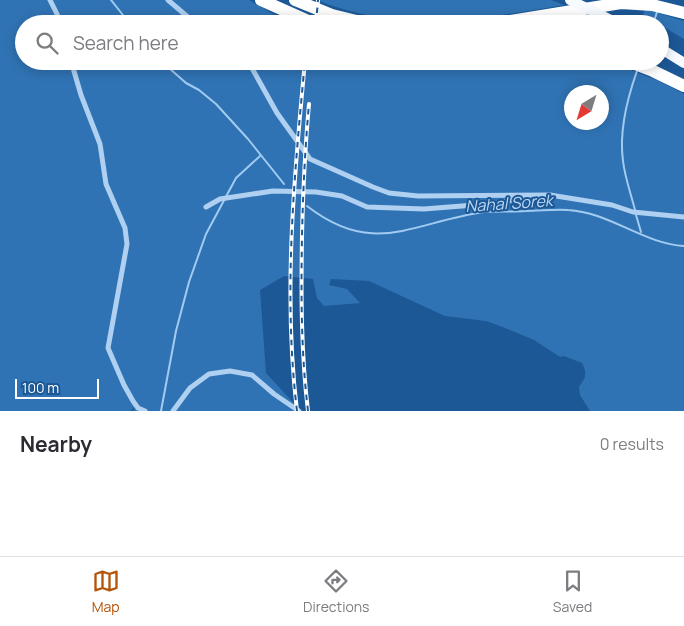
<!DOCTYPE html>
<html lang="en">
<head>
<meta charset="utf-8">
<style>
  :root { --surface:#fff; --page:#f2f2f3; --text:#2b2b33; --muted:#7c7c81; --line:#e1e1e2; --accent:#b45309 }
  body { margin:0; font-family:Manrope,sans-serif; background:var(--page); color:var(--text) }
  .compass { position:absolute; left:564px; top:85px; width:45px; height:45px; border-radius:50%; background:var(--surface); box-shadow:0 2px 12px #0003; rotate:218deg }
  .scale { position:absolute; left:15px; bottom:12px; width:84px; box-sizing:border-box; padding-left:5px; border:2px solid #fff; border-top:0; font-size:14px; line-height:18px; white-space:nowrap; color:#fff; -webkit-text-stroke:4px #1c5896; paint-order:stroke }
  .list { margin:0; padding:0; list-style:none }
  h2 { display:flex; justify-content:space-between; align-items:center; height:65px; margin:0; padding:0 20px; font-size:21px }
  h2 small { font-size:16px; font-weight:400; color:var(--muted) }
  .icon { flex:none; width:28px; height:28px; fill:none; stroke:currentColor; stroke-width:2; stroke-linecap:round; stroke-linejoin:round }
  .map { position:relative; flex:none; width:684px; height:411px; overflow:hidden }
  .search { position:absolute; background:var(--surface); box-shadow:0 2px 12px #0003; left:15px; right:15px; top:15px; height:55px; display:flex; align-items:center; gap:12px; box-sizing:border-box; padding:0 18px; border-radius:28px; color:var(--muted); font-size:19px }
  .sheet { height:145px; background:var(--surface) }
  nav { display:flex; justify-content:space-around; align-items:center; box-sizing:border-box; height:70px; border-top:1px solid var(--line); background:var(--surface); font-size:14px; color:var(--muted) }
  nav a { display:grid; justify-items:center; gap:2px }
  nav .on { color:var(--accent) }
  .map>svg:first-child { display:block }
  .green { fill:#3073b4; fill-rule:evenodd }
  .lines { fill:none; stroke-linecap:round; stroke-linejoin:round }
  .stream { stroke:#a2cbf1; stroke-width:2 }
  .street { stroke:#afd0f0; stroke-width:5 }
  .primary { stroke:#f7fbff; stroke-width:10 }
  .highway { stroke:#fff; stroke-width:12 }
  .rail-casing { stroke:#fff; stroke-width:4 }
  .rail { stroke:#1c5896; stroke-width:2; stroke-dasharray:5.5; stroke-linecap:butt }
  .primary-bridge { stroke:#f7fbff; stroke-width:10 }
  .labels { text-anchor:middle; stroke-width:4; stroke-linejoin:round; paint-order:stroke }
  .water-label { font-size:16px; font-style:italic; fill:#bbd9f6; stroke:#1c5896 }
</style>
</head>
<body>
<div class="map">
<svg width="684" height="411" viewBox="0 0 684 411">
  <rect width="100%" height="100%" fill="#1c5896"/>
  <g class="green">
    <path d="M0 0H249L273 14 295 24H24V61H608L659 81 684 94V411H590L580 395 579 387C585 378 588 375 582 363L564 356 560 357 534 340 500 326 486 321 445 316 369 281 331 279 329 285 347 289 360 303 324 306 317 298 313 279 284 276 260 290 266 373 301 411H133L136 405 131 411H0ZM572 92H602V122H572Z"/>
    <path d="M316 0H551L564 5C474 20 403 34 316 0Z"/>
    <polygon points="645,9 684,21 684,39 643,15"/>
    <polygon points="582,13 603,24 514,24"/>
  </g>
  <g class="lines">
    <g class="stream">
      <polyline points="111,0 130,24"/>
      <polyline points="653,24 657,12"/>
      <polyline points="161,61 186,83 199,90 216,104 248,139 284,184"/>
      <path d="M307 206C374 258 413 222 484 212 498 211 513 212 526 211 540 211 554 209 568 210 609 212 644 244 684 246"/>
      <path d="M635 210C631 194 625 178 623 161 619 132 627 99 637 71"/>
      <polyline points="636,215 641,232"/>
      <polyline points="161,411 176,331 189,282 206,234 236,178 260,156"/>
    </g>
    <g class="street">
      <polyline points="50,0 57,14 60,24"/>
      <polyline points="168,0 196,24"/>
      <polyline points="71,61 81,95 100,144 106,184 125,228 127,244 108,348 124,385 133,401 138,408 145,411"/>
      <polyline points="248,61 277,113 310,159 373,187 389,193 418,196 550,195 612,205 633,212 684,217"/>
      <polyline points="206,207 220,199 273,191 316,192 342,196 367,207 424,209 500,203 524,197"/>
      <polyline points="173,411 190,388 209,374 230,371 252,375 274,394 299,411"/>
    </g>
    <polyline class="primary" points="660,48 684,63"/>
    <g class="highway">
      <polyline points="261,0 315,24"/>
      <polyline points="295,0 332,15 369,24"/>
      <polyline points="492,24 621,3 652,5 684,13"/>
      <polyline points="627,61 653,71 684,86"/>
    </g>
    <g class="rail-casing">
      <g id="rail">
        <polyline points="316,24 318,0"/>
        <path d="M297 411C283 295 294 177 305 61"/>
        <path d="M308 411C301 353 301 295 302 236 303 192 305 148 309 104"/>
      </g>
    </g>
    <use href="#rail" class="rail"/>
    <polyline class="primary-bridge" points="570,0 619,24"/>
  </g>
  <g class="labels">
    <g class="water-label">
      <text transform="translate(509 203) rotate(-4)" y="6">Nahal Sorek</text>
    </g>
  </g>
</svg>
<svg class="compass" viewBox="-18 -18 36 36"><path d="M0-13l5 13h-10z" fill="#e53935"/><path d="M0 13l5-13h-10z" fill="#7c7c81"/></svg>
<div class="scale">100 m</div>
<div class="search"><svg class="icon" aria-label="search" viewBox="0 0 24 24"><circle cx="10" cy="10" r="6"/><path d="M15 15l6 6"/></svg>Search here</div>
</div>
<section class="sheet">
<h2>Nearby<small>0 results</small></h2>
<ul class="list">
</ul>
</section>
<nav>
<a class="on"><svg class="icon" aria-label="map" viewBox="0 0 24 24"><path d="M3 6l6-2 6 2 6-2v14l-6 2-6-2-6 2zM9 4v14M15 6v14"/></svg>Map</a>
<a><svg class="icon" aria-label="directions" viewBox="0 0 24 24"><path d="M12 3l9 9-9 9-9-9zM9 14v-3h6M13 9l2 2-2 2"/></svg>Directions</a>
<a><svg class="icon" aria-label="saved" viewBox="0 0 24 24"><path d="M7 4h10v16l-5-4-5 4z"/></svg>Saved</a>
</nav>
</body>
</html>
